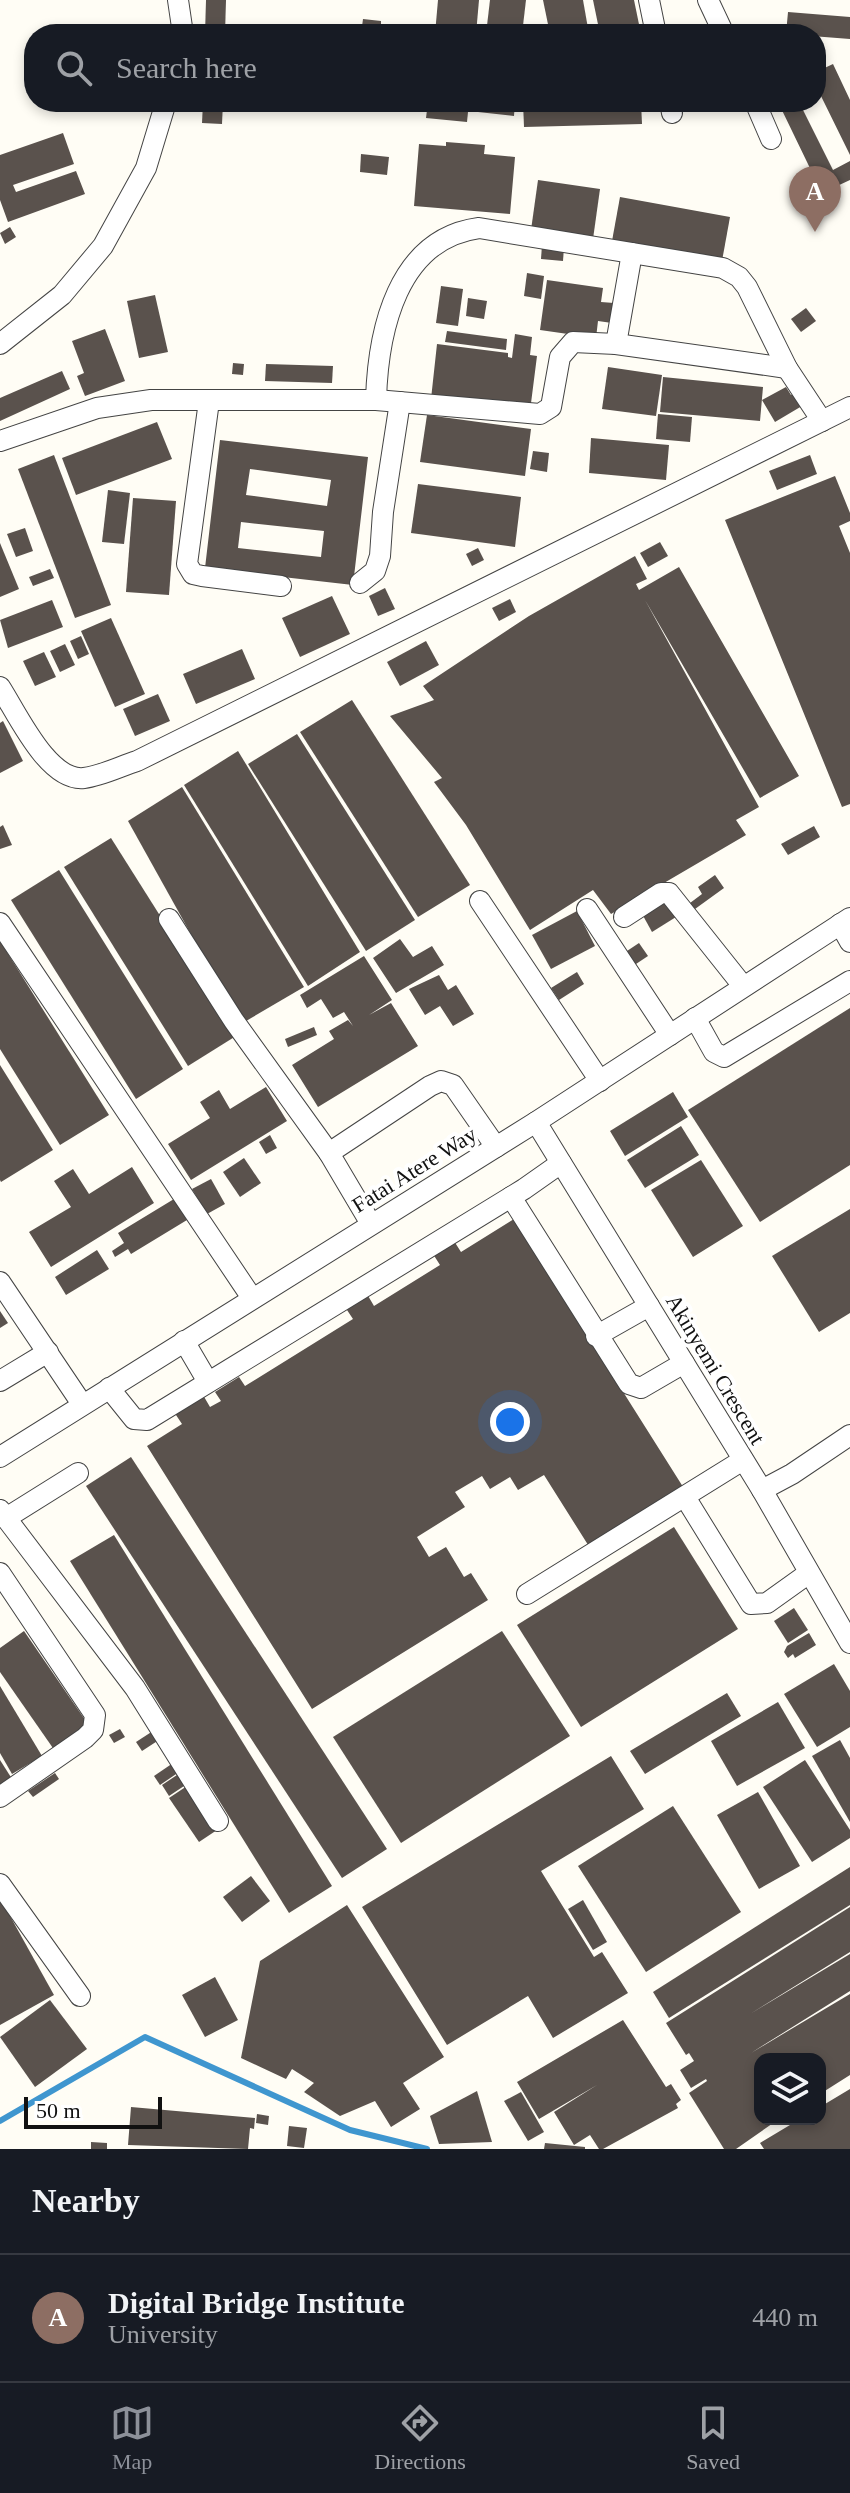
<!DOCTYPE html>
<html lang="en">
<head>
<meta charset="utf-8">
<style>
  :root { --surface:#171b24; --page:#20242c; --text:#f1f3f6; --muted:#9ea1a6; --line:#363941; --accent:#8c9099 }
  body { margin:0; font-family:Georgia,serif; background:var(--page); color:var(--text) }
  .controls { position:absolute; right:24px; bottom:24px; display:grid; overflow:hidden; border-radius:16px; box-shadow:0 4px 12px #0003 }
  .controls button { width:72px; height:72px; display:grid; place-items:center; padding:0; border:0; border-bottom:2px solid var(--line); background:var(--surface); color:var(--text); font:40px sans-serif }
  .scale { position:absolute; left:24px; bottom:20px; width:138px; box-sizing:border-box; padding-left:8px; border:4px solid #111; border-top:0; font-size:22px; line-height:28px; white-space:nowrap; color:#111; -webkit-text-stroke:6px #fff; paint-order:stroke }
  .you { position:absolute; left:510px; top:1422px; width:28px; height:28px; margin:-20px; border:6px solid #fff; border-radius:50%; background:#1a73e8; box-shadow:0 0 0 12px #1a73e833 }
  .badge { display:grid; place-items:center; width:52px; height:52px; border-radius:50%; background:var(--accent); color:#fff; font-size:26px; font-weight:700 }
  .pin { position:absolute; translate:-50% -66px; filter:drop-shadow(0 2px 4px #0008) }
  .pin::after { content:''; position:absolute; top:42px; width:28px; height:24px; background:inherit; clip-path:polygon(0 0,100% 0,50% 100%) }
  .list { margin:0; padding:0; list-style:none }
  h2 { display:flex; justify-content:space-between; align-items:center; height:104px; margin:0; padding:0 32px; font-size:34px }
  h2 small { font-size:26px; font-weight:400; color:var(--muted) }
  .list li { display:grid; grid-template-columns:52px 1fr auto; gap:24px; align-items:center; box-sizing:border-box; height:128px; padding:0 32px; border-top:2px solid var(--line) }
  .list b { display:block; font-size:30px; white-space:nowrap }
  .list p { margin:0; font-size:26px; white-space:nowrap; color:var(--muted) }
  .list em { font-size:26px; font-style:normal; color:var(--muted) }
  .icon { flex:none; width:44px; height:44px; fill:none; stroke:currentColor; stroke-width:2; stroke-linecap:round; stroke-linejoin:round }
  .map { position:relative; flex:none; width:850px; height:2149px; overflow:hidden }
  .search { position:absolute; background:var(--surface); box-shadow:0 4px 12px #0003; left:24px; right:24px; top:24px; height:88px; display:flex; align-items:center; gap:20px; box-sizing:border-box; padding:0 28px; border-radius:32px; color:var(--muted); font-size:30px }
  .sheet { height:232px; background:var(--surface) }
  nav { display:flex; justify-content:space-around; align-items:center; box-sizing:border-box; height:112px; border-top:2px solid var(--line); background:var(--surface); font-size:22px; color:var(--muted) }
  nav a { display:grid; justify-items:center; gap:4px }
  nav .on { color:var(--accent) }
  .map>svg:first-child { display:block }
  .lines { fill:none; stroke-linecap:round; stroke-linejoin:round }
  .stream { stroke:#3f96cf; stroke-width:6 }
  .building { fill:#5a524d; fill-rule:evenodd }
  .minor-casing { stroke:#444; stroke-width:22 }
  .minor { stroke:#fff; stroke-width:20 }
  .labels { text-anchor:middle; stroke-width:8; stroke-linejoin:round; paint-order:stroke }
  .street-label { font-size:22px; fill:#111; stroke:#fff }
</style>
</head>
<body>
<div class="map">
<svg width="850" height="2149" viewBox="0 0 850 2149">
  <rect width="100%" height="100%" fill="#fffdf5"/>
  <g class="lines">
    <polyline class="stream" points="0,2121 145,2037 350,2130 427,2149"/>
  </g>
  <g class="building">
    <polygon points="206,0 226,0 225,34 205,34"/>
    <polygon points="438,0 479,0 476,34 435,34"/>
    <polygon points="490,0 526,0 522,34 486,34"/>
    <polygon points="543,0 583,0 589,34 550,34"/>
    <polygon points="593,0 634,0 641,34 600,34"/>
    <polygon points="788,12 850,17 850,39 786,34"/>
    <polygon points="363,19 381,21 381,28 403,31 403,34 361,34"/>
    <polygon points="833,64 850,100 850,155 819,92 816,93 816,72"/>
    <polygon points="203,102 223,102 222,124 202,123"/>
    <polygon points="428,102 469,102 467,122 426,118"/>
    <polygon points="479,102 515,102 514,116 478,112"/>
    <polygon points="523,102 641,102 642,124 524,127"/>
    <polygon points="778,102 799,102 833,170 850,161 850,180 822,193"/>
    <polygon points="63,133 74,164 13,185 16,192 76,171 85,194 8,222 0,200 0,155"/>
    <polygon points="446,142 485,145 484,154 515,157 510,214 414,206 419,144 446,146"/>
    <polygon points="361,154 389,157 387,175 360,172"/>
    <polygon points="538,180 600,189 593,239 531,230"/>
    <polygon points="620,197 730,217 722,261 612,241"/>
    <polygon points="10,227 16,237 5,244 0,233"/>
    <polygon points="542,245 564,247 563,261 541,259"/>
    <polygon points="527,273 544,276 541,299 524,296"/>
    <polygon points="547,280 603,288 601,302 614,303 612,323 598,321 596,338 540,330"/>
    <polygon points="441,286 463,289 458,326 436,323"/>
    <polygon points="155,295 168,352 139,358 127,301"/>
    <polygon points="468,298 487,301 484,319 466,316"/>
    <polygon points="806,308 816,321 801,332 791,319"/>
    <polygon points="105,329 125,381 85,396 77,376 84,373 72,341"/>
    <polygon points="447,331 507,339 506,350 445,342"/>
    <polygon points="515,334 532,337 530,355 537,356 530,411 431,399 437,344 508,353 508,357 512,358"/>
    <polygon points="233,363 244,364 243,375 232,374"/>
    <polygon points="266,364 333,366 332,383 265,381"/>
    <polygon points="608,367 662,375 656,416 602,409"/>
    <polygon points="62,371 70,389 0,421 0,398"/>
    <polygon points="663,377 763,387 760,421 660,412"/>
    <polygon points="786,387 791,395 800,390 807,403 775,422 762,400"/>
    <polygon points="658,414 692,417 690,442 656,439"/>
    <polygon points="427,415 531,429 525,476 420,462"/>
    <polygon points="157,422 172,459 76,495 62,458"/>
    <polygon points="591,438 669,445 666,480 589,473"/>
    <path d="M220 440 368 457 353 585 205 568ZM250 469 331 480 327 506 246 495ZM241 522 324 531 321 557 238 548Z"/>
    <polygon points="533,451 549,453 547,472 530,469"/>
    <polygon points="54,455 111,605 75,618 18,469"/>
    <polygon points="810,455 817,474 777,490 769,471"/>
    <polygon points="835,476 850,513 850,521 839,526 850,553 850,804 842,807 725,520"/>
    <polygon points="418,484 521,497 515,547 411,533"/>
    <polygon points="108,490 130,493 124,544 102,542"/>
    <polygon points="133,498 176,501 169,595 126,592"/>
    <polygon points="25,528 33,551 16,557 7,534"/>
    <polygon points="660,542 668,556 648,567 640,553"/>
    <polygon points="0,543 19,589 0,597"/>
    <polygon points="478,548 484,560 472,566 466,554"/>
    <polygon points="635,556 647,579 636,584 639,590 679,567 799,776 760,798 645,600 759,807 736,820 746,835 611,914 593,890 530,930 466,825 434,782 442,778 390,716 434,700 423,686 529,616"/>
    <polygon points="50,569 54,578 33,586 29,577"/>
    <polygon points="385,588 395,609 378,616 369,596"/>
    <polygon points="332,596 350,634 300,657 282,618"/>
    <polygon points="510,599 516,612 499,621 492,608"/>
    <polygon points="52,600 63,627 8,648 0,620"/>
    <polygon points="111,618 145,694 115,707 81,631"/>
    <polygon points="81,636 89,654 78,659 70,641"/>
    <polygon points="426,641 439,665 400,686 387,662"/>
    <polygon points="65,644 75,665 60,672 50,651"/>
    <polygon points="242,649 255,679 196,704 183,674"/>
    <polygon points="44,652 56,677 35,686 23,661"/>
    <polygon points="158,694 170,721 135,736 123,709"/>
    <polygon points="352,700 470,885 418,917 300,732"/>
    <polygon points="3,721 23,761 0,773 0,723"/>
    <polygon points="297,734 415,920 366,951 248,764"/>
    <polygon points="238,751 360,952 308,986 184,785"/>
    <polygon points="182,787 304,987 241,1024 128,821"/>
    <polygon points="3,825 12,845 0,849 0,827"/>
    <polygon points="814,826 820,837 788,855 781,844"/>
    <polygon points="111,838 236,1036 188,1066 64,867"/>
    <polygon points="59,870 183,1069 136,1099 11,900"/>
    <polygon points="715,875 724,888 695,909 690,903 702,894 698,887"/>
    <polygon points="664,898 676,917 652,932 641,912"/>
    <polygon points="577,911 595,946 551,969 532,935"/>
    <polygon points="400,939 413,957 432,946 444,965 396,993 373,958"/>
    <polygon points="0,941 109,1115 60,1145 0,1049"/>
    <polygon points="639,943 648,956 630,968 621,955"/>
    <polygon points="364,956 392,1000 369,1015 391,1003 418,1046 318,1107 292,1065 334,1039 329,1031 348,1020 353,1026 344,1012 333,1018 321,999 307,1008 300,995"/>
    <polygon points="577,972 584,984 559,1000 551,988"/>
    <polygon points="439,975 448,990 456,985 474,1014 453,1026 440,1006 425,1015 409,989"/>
    <polygon points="850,1008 850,1165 760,1222 688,1110"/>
    <polygon points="314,1027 317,1035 288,1047 285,1039"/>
    <polygon points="0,1065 53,1150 1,1182 0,1180"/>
    <polygon points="266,1087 287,1121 191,1180 168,1144 210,1118 200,1102 219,1090 230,1109"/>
    <polygon points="673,1092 688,1117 625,1156 610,1131"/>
    <polygon points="681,1126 699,1155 645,1188 627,1160"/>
    <polygon points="270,1135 277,1148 266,1154 259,1142"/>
    <polygon points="244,1158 261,1183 240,1197 223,1172"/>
    <polygon points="701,1160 743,1226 693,1257 651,1190"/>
    <polygon points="132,1167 154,1203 51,1267 29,1232 71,1207 54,1181 73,1169 89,1194"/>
    <polygon points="211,1179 225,1204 207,1214 192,1189"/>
    <polygon points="174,1199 187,1220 131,1254 128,1249 115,1257 112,1251 124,1243 118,1233"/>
    <polygon points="850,1209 850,1313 819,1332 772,1256"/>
    <polygon points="514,1219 685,1490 590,1548 544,1475 518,1490 510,1477 490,1489 482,1476 455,1492 465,1507 417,1537 429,1557 446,1547 464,1577 471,1573 488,1600 312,1709 147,1446 182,1424 174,1412 203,1395 210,1407 221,1401 215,1392 239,1377 245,1386 353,1319 345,1307 367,1294 374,1306 440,1265 433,1254 454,1241 461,1252"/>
    <polygon points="97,1250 109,1269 66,1295 55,1277"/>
    <polygon points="0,1311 8,1323 0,1328"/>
    <polygon points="131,1457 387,1849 342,1878 86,1486"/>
    <polygon points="674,1527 738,1629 581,1727 517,1625"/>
    <polygon points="114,1535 332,1886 289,1913 70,1561"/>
    <polygon points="794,1608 808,1630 788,1643 774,1621"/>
    <polygon points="24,1631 90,1727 55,1751 0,1672 0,1648"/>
    <polygon points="502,1631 570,1736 401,1843 333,1737"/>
    <polygon points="809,1633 816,1645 795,1658 793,1654 788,1658 784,1652 787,1646"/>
    <polygon points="834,1664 850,1691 850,1727 817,1747 784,1694"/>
    <polygon points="0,1686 42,1756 12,1774 0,1753"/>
    <polygon points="727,1693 741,1716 645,1774 630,1751"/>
    <polygon points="778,1702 805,1748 737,1786 711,1741"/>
    <polygon points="120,1729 125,1737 114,1743 109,1735"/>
    <polygon points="156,1729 162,1738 142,1751 136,1742"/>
    <polygon points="840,1740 850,1758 850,1822 812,1756"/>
    <polygon points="611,1756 644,1809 541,1871 594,1957 602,1952 628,1993 553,2038 528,1996 447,2045 362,1907"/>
    <polygon points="0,1760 14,1782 0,1791"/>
    <polygon points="805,1760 850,1830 850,1838 812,1862 763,1787"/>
    <polygon points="176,1761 182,1770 160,1785 154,1776"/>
    <polygon points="55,1773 59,1779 33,1797 28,1791"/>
    <polygon points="180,1773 187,1784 169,1796 162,1785"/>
    <polygon points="187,1786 217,1830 199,1842 169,1798"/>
    <polygon points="758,1792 800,1866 759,1889 717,1815"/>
    <polygon points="673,1806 741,1912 646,1972 578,1866"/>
    <polygon points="850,1867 850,1905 669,2018 653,1992"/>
    <polygon points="251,1876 270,1901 242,1922 223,1897"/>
    <polygon points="0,1898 54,1995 0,2025"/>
    <polygon points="583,1900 607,1942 593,1950 568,1909"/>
    <polygon points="347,1905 444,2057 403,2083 420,2109 391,2127 375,2101 340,2116 304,2092 314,2083 292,2069 286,2079 241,2058 260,1961"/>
    <polygon points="850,1907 850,1952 750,2014 850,1954 850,1991 751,2053 850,1994 850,2075 820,2094 820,2059 760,2059 760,2119 779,2119 736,2149 724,2149 689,2093 707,2081 706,2079 691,2088 680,2070 694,2061 689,2053 686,2055 666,2023"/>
    <polygon points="215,1977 238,2020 205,2037 182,1995"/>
    <polygon points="50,2000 87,2049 35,2087 0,2037"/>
    <polygon points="623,2020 666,2087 671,2084 681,2100 676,2104 678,2108 603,2149 599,2149 590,2135 574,2145 554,2112 597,2085 539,2119 517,2082"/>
    <polygon points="850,2089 850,2149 764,2149 760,2143 800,2119 820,2119 820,2107"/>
    <polygon points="477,2091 492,2142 439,2144 430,2116"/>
    <polygon points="521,2092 544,2132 528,2141 504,2101"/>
    <polygon points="131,2107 255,2118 254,2129 250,2128 248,2149 128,2145"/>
    <polygon points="257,2114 269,2116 268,2125 256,2123"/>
    <polygon points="289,2126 307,2128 304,2148 287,2146"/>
    <polygon points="91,2142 107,2143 107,2149 91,2149"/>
    <polygon points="545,2143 585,2147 585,2149 544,2149"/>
  </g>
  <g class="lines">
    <g class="minor-casing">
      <g id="minor">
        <polyline points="178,0 183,34"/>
        <polyline points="649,0 656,34"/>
        <polyline points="708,0 724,34"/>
        <polyline points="670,102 672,113"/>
        <polyline points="755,102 771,139"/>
        <polyline points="0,344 62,295 103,246 146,168 166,102"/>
        <polyline points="616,344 632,253"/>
        <path d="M376 400C378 331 397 239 479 228L723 268 739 277 747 287 787 368 822 421"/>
        <polyline points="209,401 187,564 193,574 202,576 281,586"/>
        <polyline points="0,441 97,408 151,400 376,400 540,414 551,407 560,357 573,342 616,344 787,368"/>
        <polyline points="360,583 375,571 380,556 383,512 400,402"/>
        <path d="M0 687C17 713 48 782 84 778 101 776 121 766 137 761L850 407"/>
        <polyline points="480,901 600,1081"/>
        <polyline points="587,909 670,1035"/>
        <polyline points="624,917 661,893 669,893 743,986"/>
        <polyline points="169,919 234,1021 329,1153"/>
        <polyline points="0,923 252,1298"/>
        <polyline points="840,924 850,942"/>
        <polyline points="695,1018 714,1052 724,1057 850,981"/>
        <polyline points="536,1122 762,1490 850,1643"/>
        <polyline points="511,1197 629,1384 641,1388 684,1363"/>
        <polyline points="371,1224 329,1153 430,1086 441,1081 453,1085 496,1147"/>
        <polyline points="0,1282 82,1404"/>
        <polyline points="596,1336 649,1306"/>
        <polyline points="184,1341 208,1382"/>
        <polyline points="0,1381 48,1352"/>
        <polyline points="109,1388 134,1419 147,1420 524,1189 561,1163"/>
        <polyline points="0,1457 536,1122 850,918"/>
        <polyline points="762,1490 792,1474 850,1435"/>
        <polyline points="685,1497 751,1604 767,1603 809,1573"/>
        <polyline points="0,1510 6,1518 78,1473"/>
        <polyline points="6,1518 135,1688 218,1821"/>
        <polyline points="0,1573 95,1715 93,1730 85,1738 0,1797"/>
        <polyline points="527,1594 743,1460"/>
        <polyline points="0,1884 80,1996"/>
      </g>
    </g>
    <use href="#minor" class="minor"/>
  </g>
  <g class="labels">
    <g class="street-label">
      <text transform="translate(414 1169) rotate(-32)" y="8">Fatai Atere Way</text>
      <text transform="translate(716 1369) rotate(59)" y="8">Akinyemi Crescent</text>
    </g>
  </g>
</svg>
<div class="controls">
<button><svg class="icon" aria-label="layers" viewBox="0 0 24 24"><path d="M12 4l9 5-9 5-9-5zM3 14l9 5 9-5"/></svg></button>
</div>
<div class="scale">50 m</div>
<div class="you"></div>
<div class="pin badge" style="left:815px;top:232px;background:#8d6e63">A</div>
<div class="search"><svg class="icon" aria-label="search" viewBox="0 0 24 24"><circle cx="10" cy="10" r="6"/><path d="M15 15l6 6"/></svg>Search here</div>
</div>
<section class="sheet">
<h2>Nearby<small></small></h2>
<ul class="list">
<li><span class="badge" style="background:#8d6e63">A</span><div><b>Digital Bridge Institute</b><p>University</p></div><em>440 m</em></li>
</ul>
</section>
<nav>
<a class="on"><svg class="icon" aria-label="map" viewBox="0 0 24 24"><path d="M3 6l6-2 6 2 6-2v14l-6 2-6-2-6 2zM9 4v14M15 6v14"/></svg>Map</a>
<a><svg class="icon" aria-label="directions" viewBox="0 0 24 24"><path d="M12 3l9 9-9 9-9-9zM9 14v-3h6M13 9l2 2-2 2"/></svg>Directions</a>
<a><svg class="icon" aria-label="saved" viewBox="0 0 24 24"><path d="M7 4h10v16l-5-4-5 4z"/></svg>Saved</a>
</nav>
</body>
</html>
